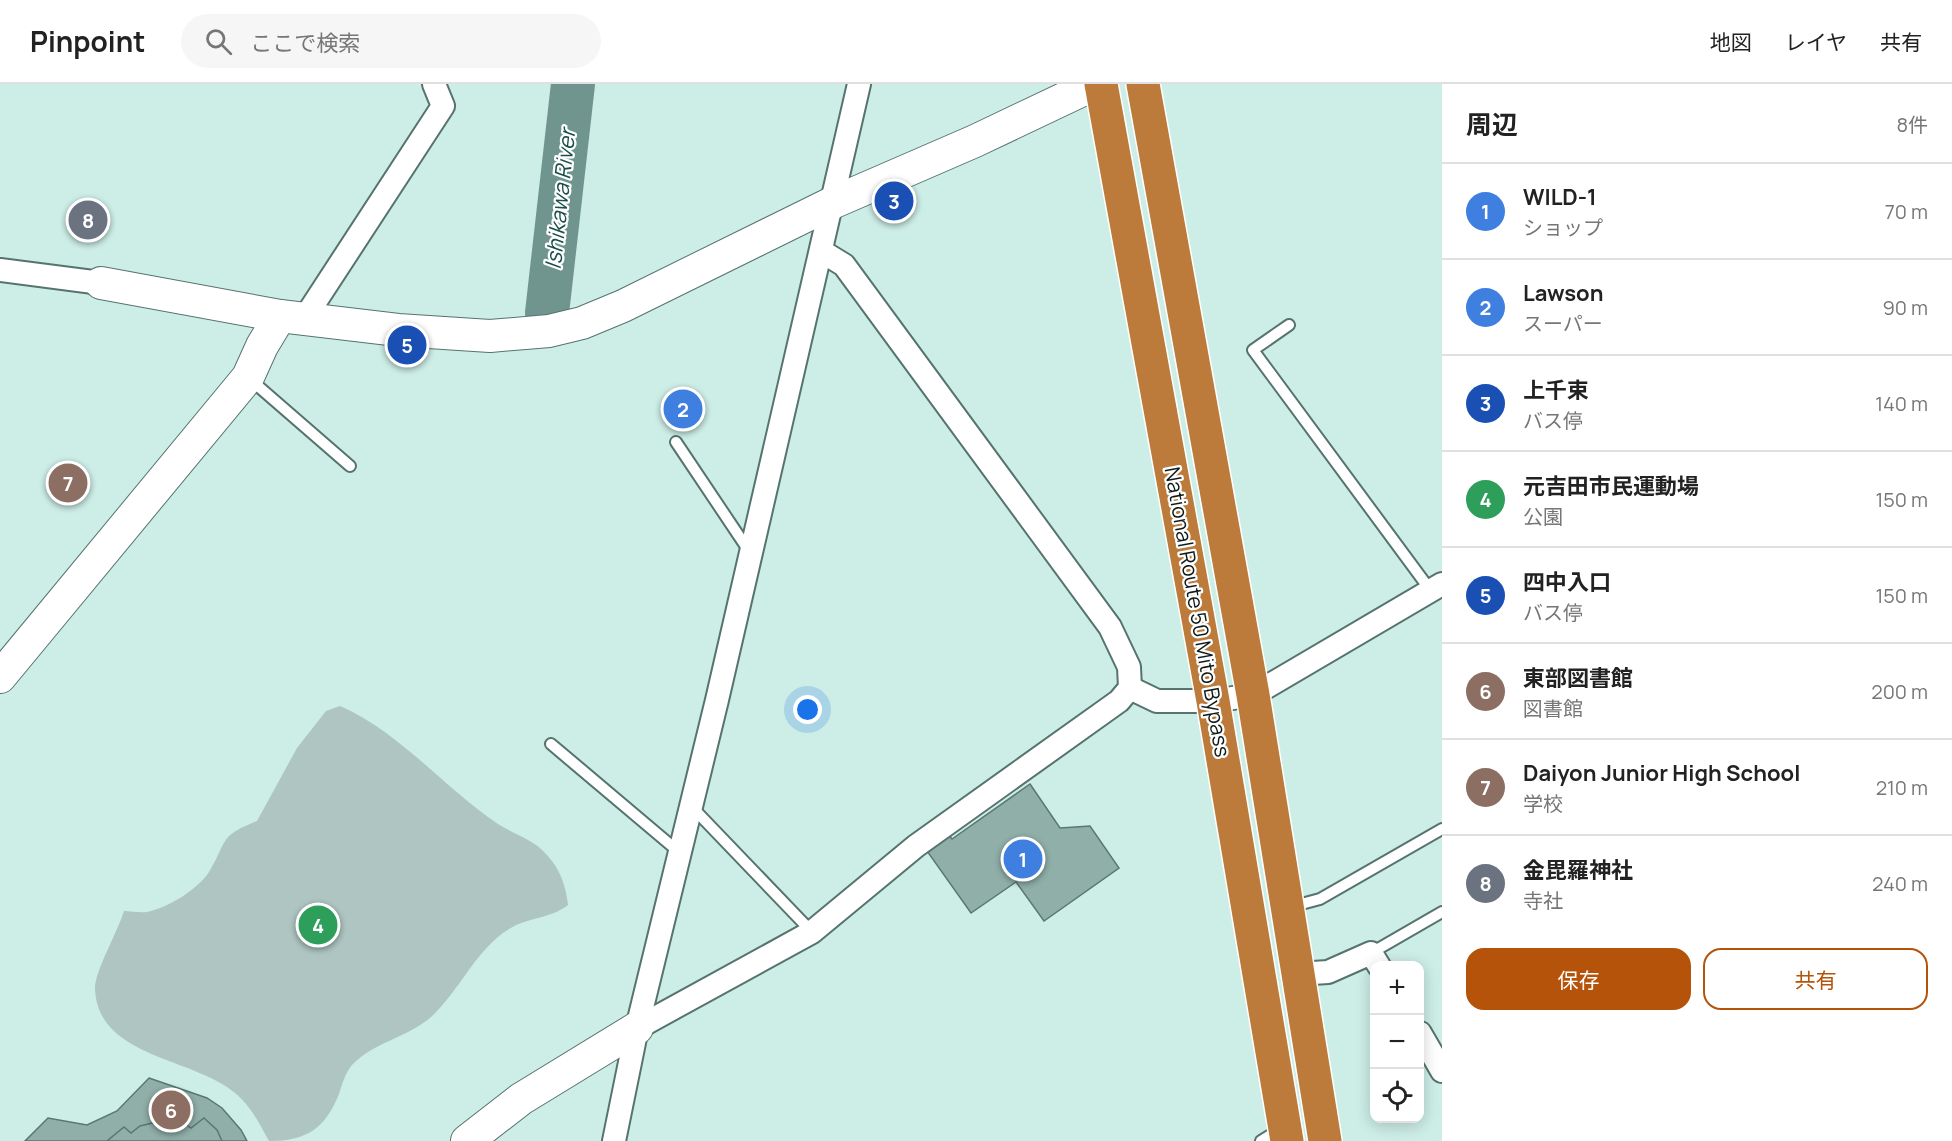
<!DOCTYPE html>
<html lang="ja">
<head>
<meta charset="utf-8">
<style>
  :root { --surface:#fff; --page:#f6f6f6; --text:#222; --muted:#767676; --line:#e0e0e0; --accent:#b45309 }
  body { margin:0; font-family:Manrope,"Noto Sans JP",sans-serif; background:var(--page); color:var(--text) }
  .controls { position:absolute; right:18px; bottom:18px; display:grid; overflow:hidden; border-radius:12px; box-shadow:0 3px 15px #0003 }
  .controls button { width:54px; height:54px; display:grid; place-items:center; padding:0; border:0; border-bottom:2px solid var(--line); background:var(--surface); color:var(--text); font:30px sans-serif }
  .you { position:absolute; left:808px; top:626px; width:21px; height:21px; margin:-15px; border:4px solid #fff; border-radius:50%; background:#1a73e8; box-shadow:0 0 0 9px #1a73e833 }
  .badge { display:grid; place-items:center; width:39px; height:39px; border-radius:50%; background:var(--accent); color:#fff; font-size:20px; font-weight:700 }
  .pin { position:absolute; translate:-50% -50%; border:3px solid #fff; box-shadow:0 2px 6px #0006 }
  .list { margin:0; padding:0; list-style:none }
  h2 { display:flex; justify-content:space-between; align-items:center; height:78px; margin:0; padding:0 24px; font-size:26px }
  h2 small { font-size:20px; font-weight:400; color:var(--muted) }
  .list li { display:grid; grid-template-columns:39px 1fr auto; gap:18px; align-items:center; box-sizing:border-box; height:96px; padding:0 24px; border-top:2px solid var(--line) }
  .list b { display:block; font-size:22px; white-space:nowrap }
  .list p { margin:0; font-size:20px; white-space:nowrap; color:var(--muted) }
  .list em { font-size:20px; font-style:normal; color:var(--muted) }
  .actions { display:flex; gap:12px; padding:18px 24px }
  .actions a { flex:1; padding:14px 0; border:2px solid var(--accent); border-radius:18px; text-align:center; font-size:21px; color:var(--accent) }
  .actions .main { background:var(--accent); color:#fff }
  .icon { flex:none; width:33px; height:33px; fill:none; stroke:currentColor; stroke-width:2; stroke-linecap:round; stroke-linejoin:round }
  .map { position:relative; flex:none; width:1442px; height:1057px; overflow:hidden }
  header { display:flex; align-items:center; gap:36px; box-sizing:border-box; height:84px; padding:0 30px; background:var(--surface); border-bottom:2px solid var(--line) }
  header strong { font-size:28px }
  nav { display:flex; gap:33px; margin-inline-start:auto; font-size:21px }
  .search { width:420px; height:54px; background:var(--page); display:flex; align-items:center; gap:15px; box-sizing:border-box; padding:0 21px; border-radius:33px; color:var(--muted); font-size:22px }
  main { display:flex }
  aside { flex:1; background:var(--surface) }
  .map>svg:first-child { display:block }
  .green { fill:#aec5c1 }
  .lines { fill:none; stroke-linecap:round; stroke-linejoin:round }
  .river { stroke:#70958f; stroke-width:44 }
  .building { fill:#90afa9; stroke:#5a7772; stroke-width:1.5 }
  .lane-casing { stroke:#56736e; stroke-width:14 }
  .street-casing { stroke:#56736e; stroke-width:26 }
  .secondary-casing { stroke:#56736e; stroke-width:34 }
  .highway-casing { stroke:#fff; stroke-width:36 }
  .lane { stroke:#fff; stroke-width:10 }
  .street { stroke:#fff; stroke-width:22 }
  .secondary { stroke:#fff; stroke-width:32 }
  .highway { stroke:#bc7b3a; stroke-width:33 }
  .labels { text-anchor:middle; stroke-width:4.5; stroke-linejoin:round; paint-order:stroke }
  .street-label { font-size:21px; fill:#0e1a18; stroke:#fff }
  .water-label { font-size:22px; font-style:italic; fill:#194f49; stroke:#fff }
</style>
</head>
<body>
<header>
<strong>Pinpoint</strong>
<div class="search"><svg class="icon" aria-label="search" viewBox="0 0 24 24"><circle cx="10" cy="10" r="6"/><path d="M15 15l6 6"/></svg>ここで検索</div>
<nav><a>地図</a><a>レイヤ</a><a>共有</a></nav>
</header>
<main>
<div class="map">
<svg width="1442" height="1057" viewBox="0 0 1442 1057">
  <rect width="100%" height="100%" fill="#cdede7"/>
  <path class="green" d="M340 622C401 649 443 703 498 740 515 751 533 755 547 771 560 785 566 802 568 821 550 835 528 833 509 845 476 865 459 908 430 934 406 954 374 958 352 981 345 989 342 1001 339 1010 325 1045 306 1057 269 1057 259 1039 251 1022 235 1009 193 973 97 974 95 904 95 887 118 847 124 827 131 827 140 829 147 828 168 824 198 805 209 788 228 757 218 752 257 737L297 664 326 627Z"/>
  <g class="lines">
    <polyline class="river" points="547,229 573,0"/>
  </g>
  <g class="building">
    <polygon points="1030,700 1060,744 1090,742 1119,784 1044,837 1016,798 971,829 927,767 949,751 952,755"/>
    <polygon points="149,994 207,1014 222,1024 241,1046 247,1057 25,1057 48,1034 87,1041 117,1027"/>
    <polygon points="204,1034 217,1046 222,1057 107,1057 124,1043 131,1049 140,1042 169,1035 182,1038 191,1044"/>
  </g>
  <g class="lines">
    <g class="lane-casing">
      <g id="lane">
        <polyline points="1289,241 1253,266 1431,507"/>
        <polyline points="251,296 350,382"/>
        <polyline points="676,358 749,467"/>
        <polyline points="551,660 679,768"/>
        <polyline points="692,723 812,848"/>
        <polyline points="1290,823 1320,815 1442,745"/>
        <polyline points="1371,869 1442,828"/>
        <polyline points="1261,1057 1282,1044"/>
      </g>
    </g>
    <g class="street-casing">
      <g id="street">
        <polyline points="0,186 101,199"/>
        <polyline points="304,235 443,22 434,0"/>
        <polyline points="1130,604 1157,617 1213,617 1253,611 1442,500"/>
        <polyline points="1297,890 1328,888 1371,869 1379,882"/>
        <polyline points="637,944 812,848 916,762 1119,617 1130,604 1129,583 1110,543 844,181 821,167"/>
        <polyline points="1420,949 1442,987"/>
        <polyline points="614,1057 637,944 717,616 859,0"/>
      </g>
    </g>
    <g class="secondary-casing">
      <g id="secondary">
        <polyline points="101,199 280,232 398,246 490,252 549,247 582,239 623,222 832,119 975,57 1095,0"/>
        <polyline points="0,593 248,293 262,262 280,232"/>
        <polyline points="467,1057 521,1015 637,944"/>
      </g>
    </g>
    <g class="highway-casing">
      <g id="highway">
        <polyline points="1101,0 1213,617 1287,1057"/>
        <polyline points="1143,0 1253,611 1325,1057"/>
      </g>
    </g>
    <use href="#lane" class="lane"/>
    <use href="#street" class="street"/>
    <use href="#secondary" class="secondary"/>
    <use href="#highway" class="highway"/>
  </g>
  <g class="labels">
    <g class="street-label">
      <text transform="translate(1197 528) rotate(80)" y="7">National Route 50 Mito Bypass</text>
    </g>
    <g class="water-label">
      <text transform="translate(560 115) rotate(-84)" y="8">Ishikawa River</text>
    </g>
  </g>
</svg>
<div class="controls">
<button>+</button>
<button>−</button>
<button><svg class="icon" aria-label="locate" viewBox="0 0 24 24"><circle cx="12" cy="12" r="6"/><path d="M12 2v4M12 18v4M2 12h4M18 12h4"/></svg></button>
</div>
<div class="you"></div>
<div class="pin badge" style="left:1023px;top:775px;background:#3f7fe0">1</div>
<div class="pin badge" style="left:683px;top:325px;background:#3f7fe0">2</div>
<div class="pin badge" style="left:894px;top:117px;background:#1a4fb4">3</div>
<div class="pin badge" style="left:318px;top:841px;background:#2e9e5b">4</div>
<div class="pin badge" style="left:407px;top:261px;background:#1a4fb4">5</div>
<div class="pin badge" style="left:171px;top:1026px;background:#8d6e63">6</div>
<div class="pin badge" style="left:68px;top:399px;background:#8d6e63">7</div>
<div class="pin badge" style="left:88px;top:136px;background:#6b7280">8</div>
</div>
<aside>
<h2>周辺<small>8件</small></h2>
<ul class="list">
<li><span class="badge" style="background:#3f7fe0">1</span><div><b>WILD-1</b><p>ショップ</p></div><em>70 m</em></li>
<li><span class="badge" style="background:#3f7fe0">2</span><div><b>Lawson</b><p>スーパー</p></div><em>90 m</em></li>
<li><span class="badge" style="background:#1a4fb4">3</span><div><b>上千束</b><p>バス停</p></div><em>140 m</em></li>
<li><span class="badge" style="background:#2e9e5b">4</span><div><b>元吉田市民運動場</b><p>公園</p></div><em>150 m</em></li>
<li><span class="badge" style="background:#1a4fb4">5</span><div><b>四中入口</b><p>バス停</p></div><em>150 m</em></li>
<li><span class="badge" style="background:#8d6e63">6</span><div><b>東部図書館</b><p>図書館</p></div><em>200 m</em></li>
<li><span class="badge" style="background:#8d6e63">7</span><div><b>Daiyon Junior High School</b><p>学校</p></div><em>210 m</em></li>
<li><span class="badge" style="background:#6b7280">8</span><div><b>金毘羅神社</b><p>寺社</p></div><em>240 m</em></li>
</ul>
<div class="actions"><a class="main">保存</a><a>共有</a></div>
</aside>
</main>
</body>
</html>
